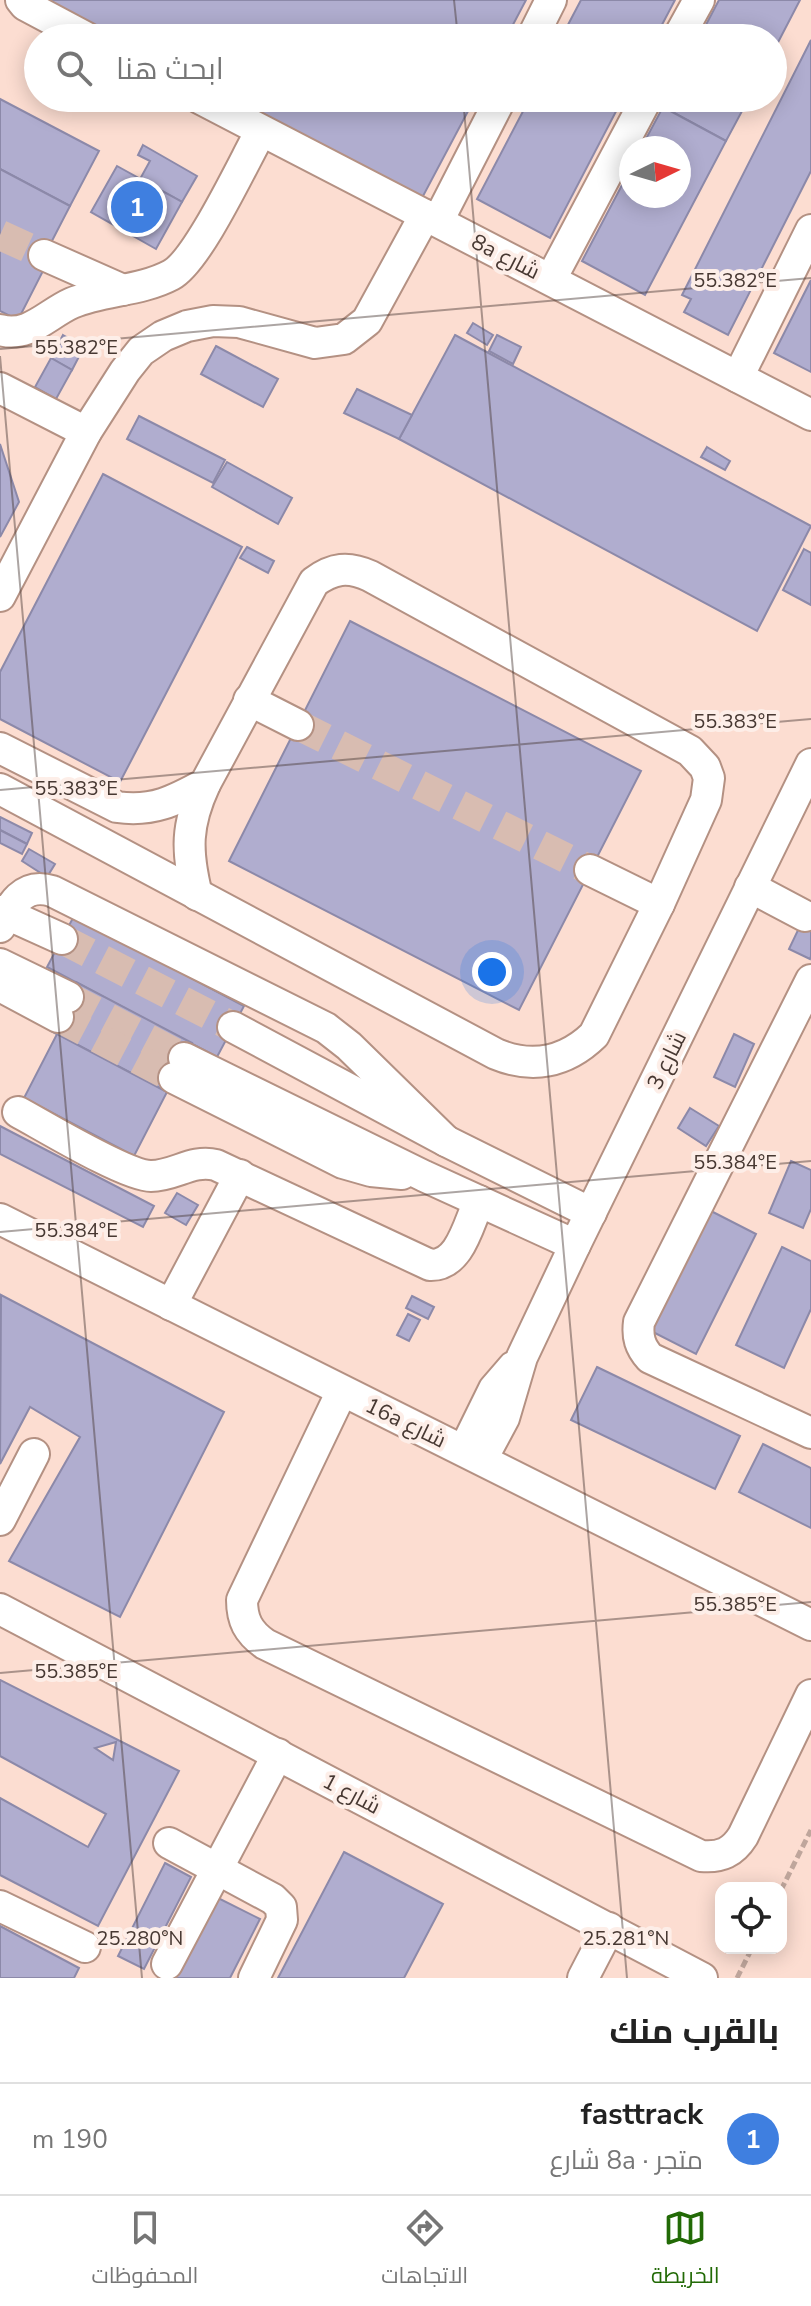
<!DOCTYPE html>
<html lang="ar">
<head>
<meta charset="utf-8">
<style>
  :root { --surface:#fff; --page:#f6f6f6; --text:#222; --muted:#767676; --line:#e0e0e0; --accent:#226a06 }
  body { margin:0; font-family:"Nunito Sans",Cairo,sans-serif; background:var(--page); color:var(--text); direction:rtl }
  .controls { position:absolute; right:24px; bottom:24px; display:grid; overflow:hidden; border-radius:16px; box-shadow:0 4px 20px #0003 }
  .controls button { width:72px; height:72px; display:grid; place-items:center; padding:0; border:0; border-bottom:2px solid var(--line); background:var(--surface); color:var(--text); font:40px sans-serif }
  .compass { position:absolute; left:619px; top:136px; width:72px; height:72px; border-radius:50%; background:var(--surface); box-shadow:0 4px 20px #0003; rotate:85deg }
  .you { position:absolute; left:492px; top:972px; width:28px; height:28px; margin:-20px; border:6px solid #fff; border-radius:50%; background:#1a73e8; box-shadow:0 0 0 12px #1a73e833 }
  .badge { display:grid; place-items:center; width:52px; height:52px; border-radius:50%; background:var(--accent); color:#fff; font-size:26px; font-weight:700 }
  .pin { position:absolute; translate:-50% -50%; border:4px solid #fff; box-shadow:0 2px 8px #0006 }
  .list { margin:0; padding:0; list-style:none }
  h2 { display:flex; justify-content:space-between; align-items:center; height:104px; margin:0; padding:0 32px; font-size:34px }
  h2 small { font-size:26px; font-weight:400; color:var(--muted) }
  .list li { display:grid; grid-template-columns:52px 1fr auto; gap:24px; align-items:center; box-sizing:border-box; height:112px; padding:0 32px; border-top:2px solid var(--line) }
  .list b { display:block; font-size:30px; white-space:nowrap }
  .list p { margin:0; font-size:26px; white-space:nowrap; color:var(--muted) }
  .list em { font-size:26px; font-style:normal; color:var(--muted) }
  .icon { flex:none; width:44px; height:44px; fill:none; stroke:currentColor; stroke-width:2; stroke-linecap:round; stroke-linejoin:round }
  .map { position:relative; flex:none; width:811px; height:1978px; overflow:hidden; direction:ltr }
  .search { position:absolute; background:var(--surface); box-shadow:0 4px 20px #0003; left:24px; right:24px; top:24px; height:88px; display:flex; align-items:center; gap:20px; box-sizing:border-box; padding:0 28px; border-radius:44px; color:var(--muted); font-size:30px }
  .sheet { height:216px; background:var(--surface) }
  nav { display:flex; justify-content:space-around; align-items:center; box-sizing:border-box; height:112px; border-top:2px solid var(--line); background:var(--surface); font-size:22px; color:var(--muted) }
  nav a { display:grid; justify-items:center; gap:4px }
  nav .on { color:var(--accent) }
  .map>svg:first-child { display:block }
  .building { fill:#b0adcf; stroke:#8c89a9; stroke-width:2; fill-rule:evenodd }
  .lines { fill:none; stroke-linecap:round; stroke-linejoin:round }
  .minor-tunnel { stroke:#d8bcb1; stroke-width:30; stroke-dasharray:30 15; stroke-linecap:butt }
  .minor-casing { stroke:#b49183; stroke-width:34 }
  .path { stroke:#bfa69c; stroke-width:5; stroke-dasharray:8 4; stroke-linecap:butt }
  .minor { stroke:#fff; stroke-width:30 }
  .ticks { fill:none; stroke:#473832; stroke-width:2; stroke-opacity:0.45 }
  .labels { text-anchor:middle; stroke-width:8; stroke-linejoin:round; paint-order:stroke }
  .street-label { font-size:22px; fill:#473832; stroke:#fdeee8 }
  .ticks-label { font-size:20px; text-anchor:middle; fill:#473832; stroke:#fdeee8; stroke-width:8; stroke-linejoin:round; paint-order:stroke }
</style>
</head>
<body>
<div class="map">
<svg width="811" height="1978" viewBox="0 0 811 1978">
  <rect width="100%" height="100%" fill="#fcddd1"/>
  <g class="building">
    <polygon points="45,0 526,0 506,38 117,38"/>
    <polygon points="581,0 675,0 655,38 561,38"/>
    <polygon points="719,0 800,0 773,52 773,38 699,38"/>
    <polygon points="811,40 811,171 728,335 684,312 691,299 682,295"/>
    <polygon points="231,98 475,98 422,198"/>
    <polygon points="530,98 623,98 550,238 477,199"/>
    <polygon points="668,98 749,98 726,141 663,107"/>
    <polygon points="0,99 99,151 70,206 0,169"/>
    <polygon points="663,107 726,141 645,295 582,261 631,168 631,196 679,196 679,148 641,148"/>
    <polygon points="143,145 197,176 182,202 140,179 150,161 138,155"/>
    <polygon points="117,166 182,202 156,249 91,212"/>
    <polygon points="0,169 70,206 39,266 44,269 18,320 0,311"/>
    <polygon points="811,280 811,372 774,353"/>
    <polygon points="473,323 493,335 487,345 467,333"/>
    <polygon points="63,335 84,347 72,370 51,358"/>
    <polygon points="455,335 811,526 757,631 399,439"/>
    <polygon points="497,335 521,347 513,364 489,351"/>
    <polygon points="216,346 278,379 263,407 201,374"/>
    <polygon points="51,358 72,370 56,399 35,387"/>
    <polygon points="357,389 412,415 399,439 344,413"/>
    <polygon points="139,416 225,460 213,483 127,439"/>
    <polygon points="0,444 19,502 0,537"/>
    <polygon points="707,447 730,461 725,470 701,457"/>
    <polygon points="227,462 292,498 278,524 212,487"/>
    <polygon points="103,474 242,547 120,782 0,719 0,672"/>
    <polygon points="247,547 274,561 268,573 240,558"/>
    <polygon points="804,549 811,553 811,605 783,590"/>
    <polygon points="350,621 641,771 519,1010 229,861"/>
    <polygon points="0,817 32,833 27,844 0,830"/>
    <polygon points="0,830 27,844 22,854 0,843"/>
    <polygon points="29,849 55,864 47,877 22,861"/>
    <polygon points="811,903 811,956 810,959 789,949"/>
    <polygon points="74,916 244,1006 217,1057 47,967"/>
    <polygon points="76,982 192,1043 167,1092 51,1031"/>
    <polygon points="57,1034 167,1092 134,1156 24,1098"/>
    <polygon points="734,1034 754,1044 735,1087 714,1077"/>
    <polygon points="690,1108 719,1126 706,1146 678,1128"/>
    <polygon points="0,1126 154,1206 143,1227 0,1154"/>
    <polygon points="791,1161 811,1170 811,1209 803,1228 769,1213"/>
    <polygon points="177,1193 198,1205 186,1225 165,1213"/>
    <polygon points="709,1210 756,1234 696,1354 649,1330"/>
    <polygon points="782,1247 811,1261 811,1309 784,1368 736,1345"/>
    <polygon points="1,1295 224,1412 120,1617 9,1561 80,1437 30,1407 0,1464"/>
    <polygon points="412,1296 434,1307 428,1319 406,1308"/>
    <polygon points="408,1314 420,1320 409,1341 397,1335"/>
    <polygon points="597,1367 740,1436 715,1489 571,1420"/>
    <polygon points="763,1444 811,1468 811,1528 739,1492"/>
    <path d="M0 1680 179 1771 98 1926 0 1875V1798L88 1847 106 1814 0 1756ZM116 1742 113 1760 95 1748Z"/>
    <polygon points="344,1852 443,1904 404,1978 278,1978"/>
    <polygon points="165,1863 191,1877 144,1969 118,1956"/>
    <polygon points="210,1894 260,1919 230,1978 167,1978"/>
    <polygon points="0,1926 79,1968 74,1978 0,1978"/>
  </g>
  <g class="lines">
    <g class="minor-tunnel">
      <polyline points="0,235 44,255"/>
      <polyline points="298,725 590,870"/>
      <polyline points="62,939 233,1027"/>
      <polyline points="68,997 184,1058"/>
      <polyline points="58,1017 174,1078"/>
    </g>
    <g class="minor-casing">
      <g id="minor">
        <polyline points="21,0 25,5 87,38"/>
        <polyline points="532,38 551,0"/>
        <polyline points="678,38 699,0"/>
        <polyline points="199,98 811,415"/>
        <polyline points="438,221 501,98"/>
        <polyline points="44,255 123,290"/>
        <polyline points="551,279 647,98"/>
        <path d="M0 330C29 338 47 314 72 303 103 290 141 291 171 275 198 261 244 161 261 131"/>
        <polyline points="738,377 811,230"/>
        <polyline points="0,388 86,432"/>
        <polyline points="0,596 86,432 125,371 141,351 163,336 187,326 213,321 239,322 315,343 344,339 367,321 425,215"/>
        <polyline points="249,700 298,725"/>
        <path d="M0 748 117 807C153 812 174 801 205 784L314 582C333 568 348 566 370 576L690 751 705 767 709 778 706 800 659 904 594 1035C565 1063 532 1069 496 1054L0 789"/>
        <polyline points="590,870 659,904"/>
        <polyline points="750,887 805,916"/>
        <path d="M197 895C186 851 186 825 205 784"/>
        <polyline points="0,911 62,939"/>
        <path d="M0 927C11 905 23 882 52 891L326 1028 349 1046 446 1141"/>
        <polyline points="0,964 68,997"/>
        <path d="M811 980 639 1322C637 1337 640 1347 650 1358L811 1433"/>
        <polyline points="0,986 58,1017"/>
        <polyline points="233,1027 446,1141 591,1213"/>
        <polyline points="184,1058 424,1176 575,1245"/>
        <polyline points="174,1078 343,1163 371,1171 402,1174"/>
        <path d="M18 1112C44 1126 126 1176 151 1176 175 1176 192 1159 216 1165L430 1265C460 1266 468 1225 479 1201"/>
        <polyline points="0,1219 811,1625"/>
        <polyline points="171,1305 240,1175"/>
        <path d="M342 1391 242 1600C242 1620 248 1632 265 1644L701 1856C721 1858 733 1852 743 1836L811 1695"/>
        <polyline points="464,1450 494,1389 513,1367"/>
        <polyline points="482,1459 504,1418 522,1357 575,1245 811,764"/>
        <polyline points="0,1520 34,1454"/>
        <polyline points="0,1609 702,1978"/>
        <polyline points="169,1843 273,1899 281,1907 282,1920 254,1978"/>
        <polyline points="0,1906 85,1947"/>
        <polyline points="167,1964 278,1754"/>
        <polyline points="583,1978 609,1928"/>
      </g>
    </g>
    <g class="path">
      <polyline points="781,1890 811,1830"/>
      <polyline points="737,1978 752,1948"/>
    </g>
    <use href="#minor" class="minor"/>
  </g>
  <path class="ticks" d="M454 0 458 38M463 98 627 1978M0 349 811 278M0 356 142 1978M0 790 811 719M0 1232 811 1161M0 1673 811 1602"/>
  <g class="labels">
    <g class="street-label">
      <text transform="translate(506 256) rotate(27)" y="8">8a شارع</text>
      <text transform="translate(666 1060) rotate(-64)" y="8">شارع 3</text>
      <text transform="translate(406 1422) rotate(26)" y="8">16a شارع</text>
      <text transform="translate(352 1793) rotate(28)" y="8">شارع 1</text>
    </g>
  </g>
  <g class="ticks-label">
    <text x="735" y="287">55.382°E</text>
    <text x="76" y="354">55.382°E</text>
    <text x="735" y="728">55.383°E</text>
    <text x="76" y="795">55.383°E</text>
    <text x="735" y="1169">55.384°E</text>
    <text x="76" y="1237">55.384°E</text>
    <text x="735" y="1611">55.385°E</text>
    <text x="76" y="1678">55.385°E</text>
    <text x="140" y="1945">25.280°N</text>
    <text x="626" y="1945">25.281°N</text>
  </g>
</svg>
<div class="controls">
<button><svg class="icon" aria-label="locate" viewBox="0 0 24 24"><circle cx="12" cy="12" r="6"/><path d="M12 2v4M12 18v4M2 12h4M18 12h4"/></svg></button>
</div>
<svg class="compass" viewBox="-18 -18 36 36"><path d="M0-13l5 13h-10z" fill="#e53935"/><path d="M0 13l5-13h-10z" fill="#767676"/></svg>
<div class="you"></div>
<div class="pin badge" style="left:137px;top:207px;background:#3f7fe0">1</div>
<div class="search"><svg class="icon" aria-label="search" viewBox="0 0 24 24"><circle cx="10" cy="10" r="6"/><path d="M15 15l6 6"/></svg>ابحث هنا</div>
</div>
<section class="sheet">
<h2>بالقرب منك<small></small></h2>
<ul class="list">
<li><span class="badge" style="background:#3f7fe0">1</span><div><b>fasttrack</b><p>متجر · 8a شارع</p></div><em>190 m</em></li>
</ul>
</section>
<nav>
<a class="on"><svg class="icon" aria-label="map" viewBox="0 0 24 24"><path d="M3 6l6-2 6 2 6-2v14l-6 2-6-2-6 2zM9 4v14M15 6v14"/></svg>الخريطة</a>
<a><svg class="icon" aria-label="directions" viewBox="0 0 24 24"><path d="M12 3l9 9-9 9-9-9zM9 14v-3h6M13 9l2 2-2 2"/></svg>الاتجاهات</a>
<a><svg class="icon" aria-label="saved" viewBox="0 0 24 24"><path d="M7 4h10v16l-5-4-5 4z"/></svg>المحفوظات</a>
</nav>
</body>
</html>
